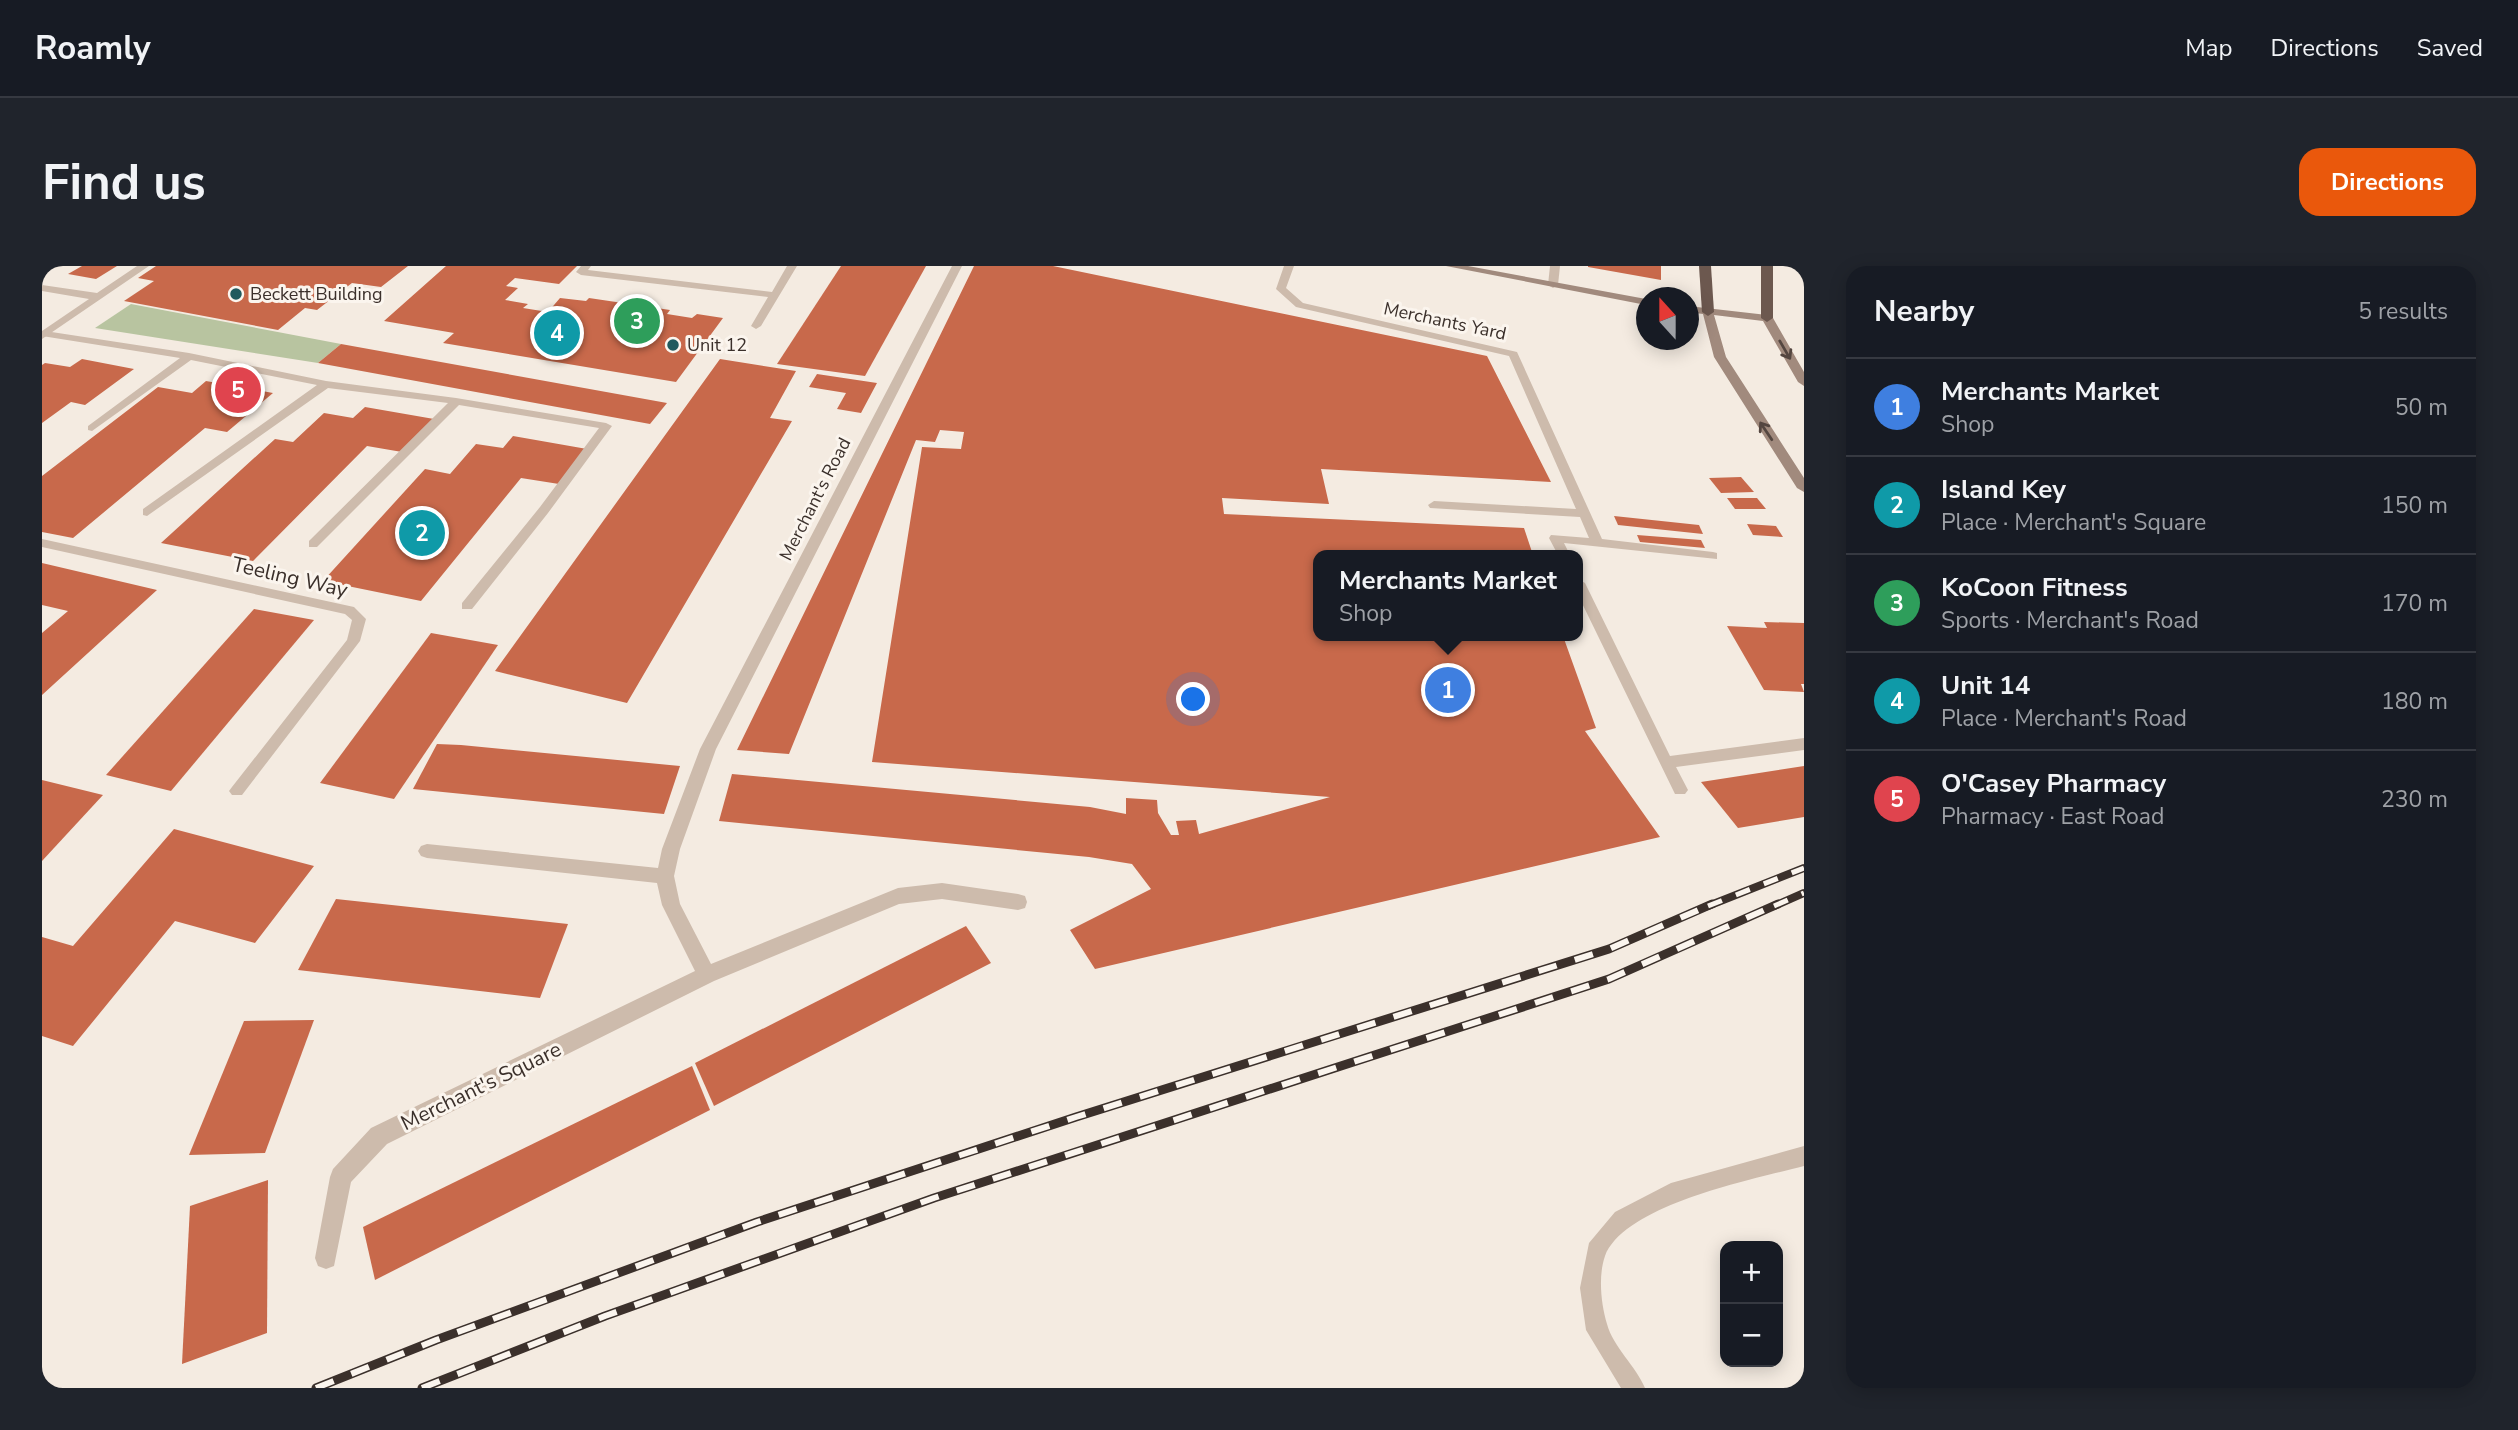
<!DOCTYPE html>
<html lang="en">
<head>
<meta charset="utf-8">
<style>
  :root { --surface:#171b24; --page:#20242c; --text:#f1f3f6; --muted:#9ea1a6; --line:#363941; --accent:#ea580c }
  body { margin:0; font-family:"Nunito Sans",sans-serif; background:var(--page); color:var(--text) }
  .controls { position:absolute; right:21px; bottom:21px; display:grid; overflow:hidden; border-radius:14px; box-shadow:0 4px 18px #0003 }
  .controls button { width:63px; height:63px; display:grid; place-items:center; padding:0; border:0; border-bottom:2px solid var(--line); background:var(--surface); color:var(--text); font:35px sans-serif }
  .compass { position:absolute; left:1594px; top:21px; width:63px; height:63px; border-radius:50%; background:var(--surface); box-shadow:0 4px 18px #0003; rotate:339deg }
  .you { position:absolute; left:1152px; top:434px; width:24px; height:24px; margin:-18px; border:5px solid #fff; border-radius:50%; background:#1a73e8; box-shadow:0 0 0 10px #1a73e833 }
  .badge { display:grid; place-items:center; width:46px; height:46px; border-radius:50%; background:var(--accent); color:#fff; font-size:23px; font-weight:700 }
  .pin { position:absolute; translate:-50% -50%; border:4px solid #fff; box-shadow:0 2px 7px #0006 }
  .popup { position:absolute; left:1271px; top:284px; width:270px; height:91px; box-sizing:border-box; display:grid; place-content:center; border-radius:14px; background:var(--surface); filter:drop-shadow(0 2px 5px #0005); font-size:23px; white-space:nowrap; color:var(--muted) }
  .popup b { font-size:26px; color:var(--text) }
  .popup::after { content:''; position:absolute; left:50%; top:100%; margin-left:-14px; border:14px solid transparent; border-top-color:var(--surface) }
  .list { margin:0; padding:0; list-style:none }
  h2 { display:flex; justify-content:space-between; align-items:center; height:91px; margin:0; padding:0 28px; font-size:30px }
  h2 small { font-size:23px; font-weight:400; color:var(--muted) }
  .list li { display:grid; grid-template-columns:46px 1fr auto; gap:21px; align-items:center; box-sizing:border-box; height:98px; padding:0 28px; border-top:2px solid var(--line) }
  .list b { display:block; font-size:26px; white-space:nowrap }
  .list p { margin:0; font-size:23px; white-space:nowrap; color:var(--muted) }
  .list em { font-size:23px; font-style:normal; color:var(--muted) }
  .map { position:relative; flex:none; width:1762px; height:1122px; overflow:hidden; border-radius:21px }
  header { display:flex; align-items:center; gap:42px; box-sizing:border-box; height:98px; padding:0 35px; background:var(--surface); border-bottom:2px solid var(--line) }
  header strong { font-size:33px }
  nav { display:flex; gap:38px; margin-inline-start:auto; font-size:24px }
  .intro { display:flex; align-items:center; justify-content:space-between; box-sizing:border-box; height:168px; padding:0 42px }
  h1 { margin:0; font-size:49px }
  .button { padding:18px 32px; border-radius:21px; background:var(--accent); color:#fff; font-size:24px; font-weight:700 }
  main { display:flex; gap:42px; padding:0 42px }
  aside { flex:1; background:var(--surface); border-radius:21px; box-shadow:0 4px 18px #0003 }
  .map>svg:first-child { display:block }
  .green { fill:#b8c4a0 }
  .building { fill:#c8694b }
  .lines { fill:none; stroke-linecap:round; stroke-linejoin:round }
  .service { fill:#cdbbac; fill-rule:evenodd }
  .minor { fill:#cdbbac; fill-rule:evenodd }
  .secondary { fill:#a18a7d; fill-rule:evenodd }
  .trunk { fill:#6c584f; fill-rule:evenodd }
  .rail-far1-casing { stroke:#3b302b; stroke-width:8 }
  .rail-casing { stroke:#3b302b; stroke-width:9 }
  .rail-far1 { stroke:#fbf5ee; stroke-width:5; stroke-dasharray:15; stroke-linecap:butt }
  .rail { stroke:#fbf5ee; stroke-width:6; stroke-dasharray:19; stroke-linecap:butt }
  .oneway { stroke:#544640 }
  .poi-dot { fill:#1f5a5e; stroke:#fbf5ee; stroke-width:2.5 }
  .labels { text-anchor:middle; stroke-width:6; stroke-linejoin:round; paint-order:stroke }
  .far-poi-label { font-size:18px; fill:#3b302b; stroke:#fbf5ee; text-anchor:start }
  .far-street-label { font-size:18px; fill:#3b302b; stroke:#fbf5ee }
  .street-label { font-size:21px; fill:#3b302b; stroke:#fbf5ee }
</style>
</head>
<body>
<header>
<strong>Roamly</strong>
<nav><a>Map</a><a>Directions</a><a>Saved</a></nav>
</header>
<div class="intro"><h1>Find us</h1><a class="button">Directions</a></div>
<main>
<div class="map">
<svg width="1762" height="1122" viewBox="0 0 1762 1122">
  <rect width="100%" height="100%" fill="#f4ebe1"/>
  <polygon class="green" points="89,38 299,78 276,97 53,62"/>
  <g class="building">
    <polygon points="40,0 75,0 54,13 26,8"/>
    <polygon points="114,0 366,0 339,21 310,17 275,44 263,42 236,64 82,35 112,15 96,12"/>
    <polygon points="404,0 535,0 517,18 473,12 464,20 476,22 463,34 486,38 481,42 506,46 518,32 544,35 547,32 628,44 625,48 650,52 655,48 681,52 634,116 401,77 412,67 342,55"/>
    <polygon points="799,0 884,0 823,110 735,98"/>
    <polygon points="932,0 1011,0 1445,90 1509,216 1279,203 1287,238 1180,232 1182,248 1482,262 1491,289 1276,289 1277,370 1521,370 1554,462 1543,465 1618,571 1053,703 1028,664 1109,623 1090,598 1047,591 677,555 690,508 1048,541 1084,548 1084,532 1115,534 1116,547 1129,569 1137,569 1134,555 1154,554 1157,568 1288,531 830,496 880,181 919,183 922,166 898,164 893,176 874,174 747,488 695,484"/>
    <polygon points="1546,0 1619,0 1619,14 1546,1"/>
    <polygon points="299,78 625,137 608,158 276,97"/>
    <polygon points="40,93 92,103 43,139 29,136 0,157 0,99 3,97 28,101"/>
    <polygon points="678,93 754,105 728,152 750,155 585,437 453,405"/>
    <polygon points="775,108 835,117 819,147 795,143 804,127 767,121"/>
    <polygon points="164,115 231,127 185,166 163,162 31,272 0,266 0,210 116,121 150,127"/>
    <polygon points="323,141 392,153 360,186 325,180 211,295 119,277 233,173 251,176 282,147 311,152"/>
    <polygon points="471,170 545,183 517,218 479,212 379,335 281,315 383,203 408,208 434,178 461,182"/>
    <polygon points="1699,211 1712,226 1679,227 1667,212"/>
    <polygon points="1685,232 1715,232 1724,243 1693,243"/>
    <polygon points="1572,250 1657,259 1661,268 1576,259"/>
    <polygon points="1705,258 1734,260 1741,271 1711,269"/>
    <polygon points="1595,269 1659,274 1663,282 1598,276"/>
    <polygon points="0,297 115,324 0,429 0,367 26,345 0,339"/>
    <polygon points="212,343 272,354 129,525 64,509"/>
    <polygon points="1722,356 1762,357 1762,418 1759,418 1762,426 1722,424 1685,360 1725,362"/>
    <polygon points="389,367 456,379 352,533 278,517"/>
    <polygon points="395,478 419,479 638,500 622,548 371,523"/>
    <polygon points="1762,500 1762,551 1696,562 1659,516"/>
    <polygon points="0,514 61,529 0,595"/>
    <polygon points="132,563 272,600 213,677 133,655 31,780 0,770 0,671 31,680"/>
    <polygon points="294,633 526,658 498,732 256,704"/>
    <polygon points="924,660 949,697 672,840 653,797"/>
    <polygon points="272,754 223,887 147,889 202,755"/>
    <polygon points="650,800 668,844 333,1014 321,961"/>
    <polygon points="226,914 225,1067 140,1098 148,940"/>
  </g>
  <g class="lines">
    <g class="service">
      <polygon points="539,0 549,0 546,4 730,26 745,0 755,0 719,60 714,63 709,60 726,31 539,9 534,6"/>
      <polygon points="1242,0 1252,0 1244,22 1261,37 1475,86 1560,273 1671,286 1675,287 1675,293 1522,277 1528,289 1516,289 1507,272 1509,269 1547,272 1538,251 1388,242 1386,239 1392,235 1534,243 1467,90 1254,41 1234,23"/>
      <polygon points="1508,0 1518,0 1516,19 1511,22 1506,19"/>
      <polygon points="3,65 147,87 284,115 414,132 564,157 570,160 506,247 430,343 420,343 420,337 498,241 557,162 417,139 275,281 267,281 267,275 406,137 286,122 105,250 101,249 101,243 275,119 149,94 50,165 46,164 46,160 138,92 0,70 0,66"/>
      <polygon points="0,273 312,341 324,353 318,375 200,529 190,529 187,525 190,521 305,374 310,354 303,348 0,281"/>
      <polygon points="1536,313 1543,317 1628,490 1762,472 1762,484 1634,501 1646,524 1643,528 1633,528 1536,329"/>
      <path d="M1762 880V900C1713 913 1583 938 1563 990 1556 1010 1559 1038 1565 1058 1571 1081 1594 1100 1603 1122H1579L1544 1064 1538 1022 1547 977 1573 946 1629 917Z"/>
    </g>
    <g class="minor">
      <polygon points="95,0 107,0 0,73 0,65 47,33 0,25 0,19 55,27"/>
      <polygon points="910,0 920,0 674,483 638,583 632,610 638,638 669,698 856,622 900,617 976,628 983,630 985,636 983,642 976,644 900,633 857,638 672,715 345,878 309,916 292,1000 284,1003 276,1000 273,992 288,911 291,903 329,862 653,705 620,639 615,617 385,592 379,590 376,585 379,580 385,578 616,602 620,583 658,483"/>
    </g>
    <g class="secondary">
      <polygon points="1404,0 1426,0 1604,33 1604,39"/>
      <polygon points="1646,40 1725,49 1731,52 1762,106 1762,120 1756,116 1721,55 1672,49 1684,91 1762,212 1762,226 1755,222 1672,91 1661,48 1646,46"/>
    </g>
    <g class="trunk">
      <polygon points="1657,0 1669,0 1672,46 1666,50 1660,46"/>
      <polygon points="1719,0 1731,0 1731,52 1725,56 1719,52"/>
    </g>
    <g class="rail-far1-casing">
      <g id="rail-far1">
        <polyline points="1666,640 1762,602"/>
        <polyline points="1732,640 1762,627"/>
      </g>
    </g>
    <g class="rail-casing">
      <g id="rail">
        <polyline points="274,1122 394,1074 715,956 1034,851 1567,683 1670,638"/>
        <polyline points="380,1122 563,1050 892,932 1567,713 1736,638"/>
      </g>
    </g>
    <use href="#rail-far1" class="rail-far1"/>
    <use href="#rail" class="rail"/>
  </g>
  <defs><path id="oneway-shaft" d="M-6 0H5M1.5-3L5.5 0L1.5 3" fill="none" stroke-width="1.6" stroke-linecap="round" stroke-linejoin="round" transform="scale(1.75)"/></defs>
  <g class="oneway">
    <use href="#oneway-shaft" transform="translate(1743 84) rotate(60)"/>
    <use href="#oneway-shaft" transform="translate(1724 165) rotate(-124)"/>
  </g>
  <g class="poi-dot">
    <circle cx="194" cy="28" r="7"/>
    <circle cx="631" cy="79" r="7"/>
  </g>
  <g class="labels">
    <g class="far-poi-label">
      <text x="208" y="34">Beckett Building</text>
      <text x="645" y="85">Unit 12</text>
    </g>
    <g class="far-street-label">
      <text transform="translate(1403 55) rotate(12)" y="6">Merchants Yard</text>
      <text transform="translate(773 233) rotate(-63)" y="6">Merchant's Road</text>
    </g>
    <g class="street-label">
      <text transform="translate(248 311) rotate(13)" y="7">Teeling Way</text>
      <text transform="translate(439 820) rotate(-26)" y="7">Merchant's Square</text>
    </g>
  </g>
</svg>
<div class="controls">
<button>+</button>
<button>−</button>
</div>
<svg class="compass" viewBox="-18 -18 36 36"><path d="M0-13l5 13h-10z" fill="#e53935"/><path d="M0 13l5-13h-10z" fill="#9ea1a6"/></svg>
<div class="you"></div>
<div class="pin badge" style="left:1406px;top:424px;background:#3f7fe0">1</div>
<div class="popup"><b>Merchants Market</b>Shop</div>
<div class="pin badge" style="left:380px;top:267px;background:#0f9aa8">2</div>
<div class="pin badge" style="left:595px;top:55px;background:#2e9e5b">3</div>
<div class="pin badge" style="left:515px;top:67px;background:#0f9aa8">4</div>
<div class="pin badge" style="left:196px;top:124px;background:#e0444e">5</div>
</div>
<aside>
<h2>Nearby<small>5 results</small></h2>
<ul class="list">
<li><span class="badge" style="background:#3f7fe0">1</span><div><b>Merchants Market</b><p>Shop</p></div><em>50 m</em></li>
<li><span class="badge" style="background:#0f9aa8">2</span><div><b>Island Key</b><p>Place · Merchant's Square</p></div><em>150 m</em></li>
<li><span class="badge" style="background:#2e9e5b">3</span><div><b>KoCoon Fitness</b><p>Sports · Merchant's Road</p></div><em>170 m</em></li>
<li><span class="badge" style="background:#0f9aa8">4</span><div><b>Unit 14</b><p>Place · Merchant's Road</p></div><em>180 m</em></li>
<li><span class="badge" style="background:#e0444e">5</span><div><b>O'Casey Pharmacy</b><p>Pharmacy · East Road</p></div><em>230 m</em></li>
</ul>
</aside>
</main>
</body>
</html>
